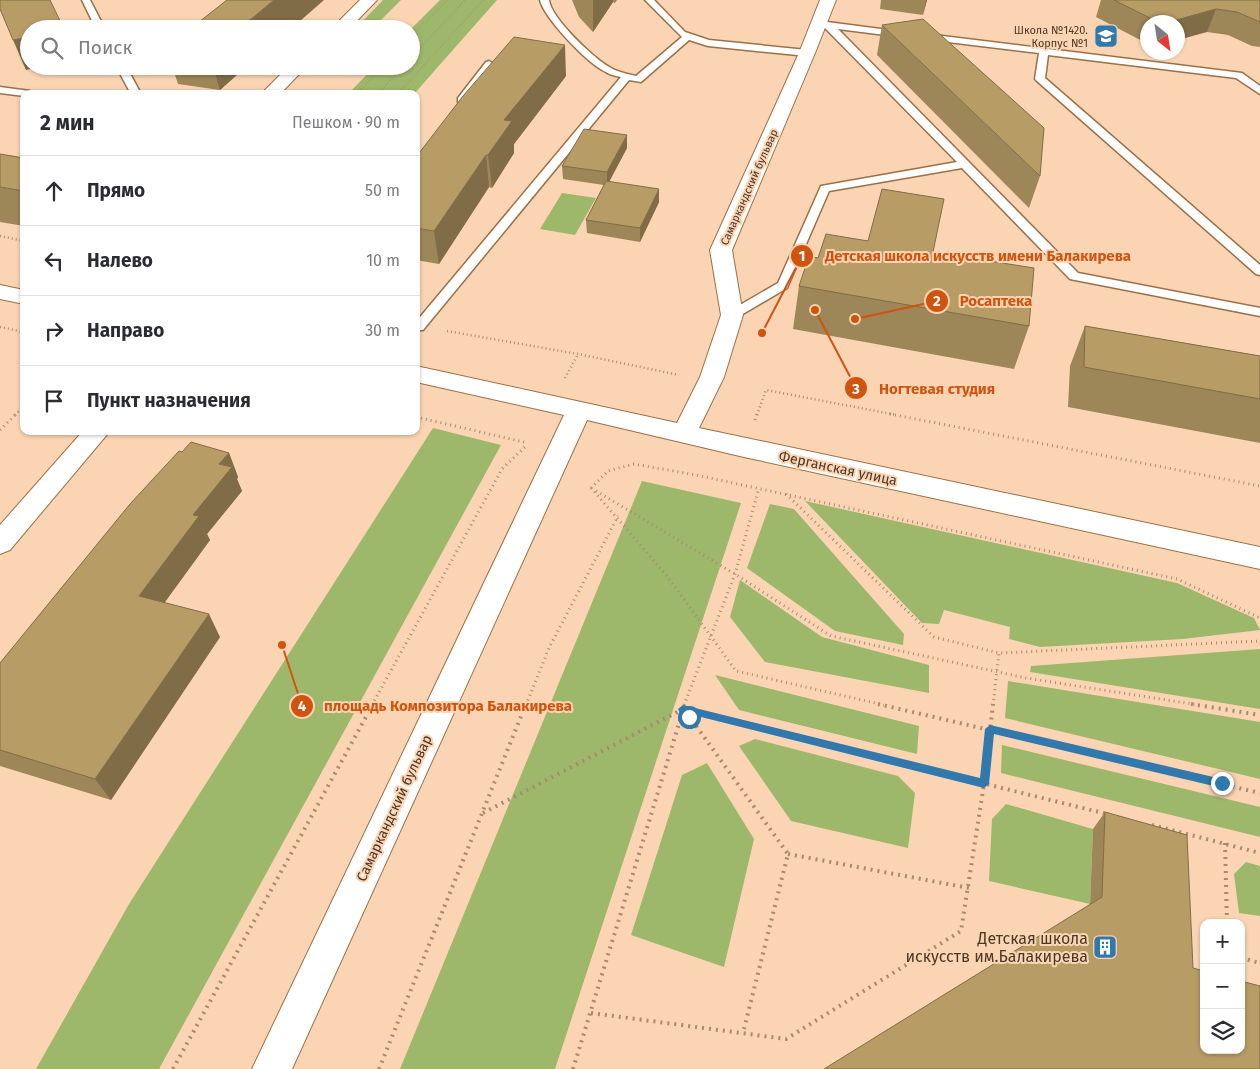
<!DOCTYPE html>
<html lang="ru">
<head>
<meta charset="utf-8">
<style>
  :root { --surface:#fff; --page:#f2f2f3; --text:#2b2b33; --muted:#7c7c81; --line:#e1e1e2 }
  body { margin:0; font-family:"Fira Sans",sans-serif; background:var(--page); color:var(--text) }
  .controls { position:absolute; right:15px; bottom:15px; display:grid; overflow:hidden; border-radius:10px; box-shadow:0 1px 4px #0004 }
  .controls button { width:45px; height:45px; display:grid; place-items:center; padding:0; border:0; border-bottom:1px solid var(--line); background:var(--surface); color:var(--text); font:25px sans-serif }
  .compass { position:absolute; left:1140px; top:15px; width:45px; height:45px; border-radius:50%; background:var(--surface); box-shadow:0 1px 4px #0004; rotate:150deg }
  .stop { position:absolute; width:15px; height:15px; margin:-11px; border:4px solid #3178ac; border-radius:50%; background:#fff }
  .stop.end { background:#3178ac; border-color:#fff; box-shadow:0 1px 5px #0008 }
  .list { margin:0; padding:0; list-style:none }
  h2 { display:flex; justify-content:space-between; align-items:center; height:65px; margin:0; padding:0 20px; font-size:21px }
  h2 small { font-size:16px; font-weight:400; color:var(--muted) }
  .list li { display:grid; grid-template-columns:32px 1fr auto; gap:15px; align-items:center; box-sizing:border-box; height:70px; padding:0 20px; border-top:1px solid var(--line) }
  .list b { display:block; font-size:19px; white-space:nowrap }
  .list em { font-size:16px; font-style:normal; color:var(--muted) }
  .icon { flex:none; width:28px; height:28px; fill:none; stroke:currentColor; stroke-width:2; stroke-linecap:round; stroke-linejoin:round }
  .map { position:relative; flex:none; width:1260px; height:1069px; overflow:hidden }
  .search { position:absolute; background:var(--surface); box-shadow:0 1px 4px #0004; left:20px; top:20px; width:400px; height:55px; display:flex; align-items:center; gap:12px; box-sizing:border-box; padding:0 18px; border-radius:28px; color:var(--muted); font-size:19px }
  .panel { position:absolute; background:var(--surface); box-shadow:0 1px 4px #0004; left:20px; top:90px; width:400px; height:345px; border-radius:10px }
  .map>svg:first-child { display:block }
  .green { fill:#9eb86b }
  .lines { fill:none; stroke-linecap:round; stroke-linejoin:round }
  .lane-casing { stroke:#9a7047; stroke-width:3 }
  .street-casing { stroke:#9a7047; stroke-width:2 }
  .secondary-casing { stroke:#9a7047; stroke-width:2 }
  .path-far3 { stroke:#a78a70; stroke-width:2; stroke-dasharray:0.5 2.5; stroke-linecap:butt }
  .path-far2 { stroke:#a78a70; stroke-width:2.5; stroke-dasharray:1 3; stroke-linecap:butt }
  .path-far1 { stroke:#a78a70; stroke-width:3; stroke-dasharray:1 4; stroke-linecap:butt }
  .path { stroke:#a78a70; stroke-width:4; stroke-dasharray:2 5; stroke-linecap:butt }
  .lane { fill:#fff; fill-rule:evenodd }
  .street { fill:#fff; fill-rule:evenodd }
  .secondary { fill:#fff; fill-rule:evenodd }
  .wall { fill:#9d8658 }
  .shaded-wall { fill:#806d47 }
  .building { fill:#b79c66; stroke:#806d47 }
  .route { fill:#3178ac }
  .labels { text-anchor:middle; stroke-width:4; stroke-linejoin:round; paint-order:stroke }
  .far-poi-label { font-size:11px; fill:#4b3826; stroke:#fbd5b3; text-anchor:end }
  .far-street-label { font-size:11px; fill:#4b3826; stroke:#fbd5b3 }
  .street-label { font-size:14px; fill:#4b3826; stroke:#fbd5b3 }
  .near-poi-label { font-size:16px; fill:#4b3826; stroke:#fbd5b3; text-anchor:end }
  .leader { fill:none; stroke:#d05410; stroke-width:2 }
  .callout-dot { fill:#d05410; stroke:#fbd5b3; stroke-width:2 }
  .mark-label { font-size:15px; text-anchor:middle; font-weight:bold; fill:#fff }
  .callout-label { font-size:15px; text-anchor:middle; font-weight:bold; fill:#d05410; stroke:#fbd5b3; stroke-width:4; stroke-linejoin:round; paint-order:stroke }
</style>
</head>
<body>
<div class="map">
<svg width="1260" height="1069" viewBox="0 0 1260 1069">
  <rect width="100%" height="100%" fill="#fbd5b3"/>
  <g class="green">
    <polygon points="383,0 401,0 372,29 355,29"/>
    <polygon points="440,0 497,0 414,94 348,94 375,66 411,66 411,29"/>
    <polygon points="562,193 596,198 575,235 540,229"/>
    <polygon points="433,428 501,445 159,1069 36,1069 129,904"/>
    <polygon points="642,481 741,503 555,1069 400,1069"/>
    <polygon points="805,501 1177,583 1254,618 1260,630 1183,639 1040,647 1009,639 1010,627 944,610 939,624 922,623"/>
    <polygon points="770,504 794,509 904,634 903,645 835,631 747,568"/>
    <polygon points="740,580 822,637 929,665 929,693 765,662 730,617"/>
    <polygon points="1260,649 1260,709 1030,672 1031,666"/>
    <polygon points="715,675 919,726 917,754 739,710"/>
    <polygon points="1008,681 1260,722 1260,779 1005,718"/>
    <polygon points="755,739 898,776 915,793 908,848 791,821 739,746"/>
    <polygon points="1002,745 1260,807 1260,837 1001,773"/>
    <polygon points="707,763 754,839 724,967 631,935 682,775"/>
    <polygon points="1006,804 1093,829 1090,904 989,881 992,819"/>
    <polygon points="1246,862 1260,866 1260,916 1239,913 1234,874"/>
  </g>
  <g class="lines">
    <g class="lane-casing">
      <g id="lane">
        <polygon points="82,0 90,0 105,29 96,29"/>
        <path d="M540 0H549C551 18 594 59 611 68 618 72 628 74 636 76L682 37 645 0H654L685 32 709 40 807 50 812 53 807 56 708 46 689 40 641 82 629 80 423 330H416V322L621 77C616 76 610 75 606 72 588 64 544 18 540 0Z"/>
        <polygon points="827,22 904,32 904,36 901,37 838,29 1078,273 1260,308 1260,316 1070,279 962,168 829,191 787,288 736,318 728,318 726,315 728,312 778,283 821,186 957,162 824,27 823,25"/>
        <polygon points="926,34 1242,73 1260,86 1260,94 1236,78 1048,55 1045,78 1260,265 1260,275 1256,274 1037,81 1035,79 1039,53 923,39 921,37"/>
        <polygon points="489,61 494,64 492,66 464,102 458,102 458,98 486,62"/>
        <polygon points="116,66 126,66 141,94 131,94"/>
        <polygon points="0,87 30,91 35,94 24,94 24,96 0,93"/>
      </g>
    </g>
    <g class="street-casing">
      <polygon id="street" points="83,431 110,431 10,550 0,554 0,525"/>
    </g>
    <g class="secondary-casing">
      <g id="secondary">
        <polygon points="360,0 377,0 349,29 331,29"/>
        <polygon points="820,0 836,0 815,53 732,250 743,315 724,377 699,428 1260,547 1260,569 744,457 587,420 292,1069 252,1069 564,415 416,382 416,366 677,423 700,377 721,315 710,250 799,53"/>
        <polygon points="289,66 307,66 280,94 261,94"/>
        <polygon points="0,285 24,290 24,304 0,299"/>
      </g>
    </g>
    <g class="path-far3">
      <polyline points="411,37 447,0"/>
      <polyline points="411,58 465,0"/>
      <polyline points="357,94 383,66"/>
      <polyline points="378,94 403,66"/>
      <polyline points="398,94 483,0"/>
    </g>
    <g class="path-far2">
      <polyline points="0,236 24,241"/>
      <polyline points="0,327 24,332"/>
      <polyline points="447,331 578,354 679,375"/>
      <polyline points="565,378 578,354"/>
      <polyline points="15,415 24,406"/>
      <polyline points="757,415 766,390 897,415"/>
    </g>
    <g class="path-far1">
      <polyline points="890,414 1260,486"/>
      <polyline points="416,417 528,443"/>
      <polyline points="755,420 757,414"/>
      <polyline points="0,430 16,414"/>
      <polyline points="591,488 667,576 736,671 884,705"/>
      <polyline points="591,488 608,471 634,464 696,475 1177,579 1260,618"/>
      <polyline points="596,491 735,574 831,636 1026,678 1199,705"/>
      <polyline points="786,494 934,637 999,653 1260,641"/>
      <polyline points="372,705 502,469 527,445"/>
      <polyline points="526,705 549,648 618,516"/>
      <polyline points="684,705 735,574 759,488"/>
      <polyline points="993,705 999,653"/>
    </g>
    <g class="path">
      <polyline points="878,704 1260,793"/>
      <polyline points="1191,704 1260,715"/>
      <polyline points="684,709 788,854 743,1033"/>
      <polyline points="483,813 683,709 1107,814"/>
      <polyline points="1152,825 1260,853"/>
      <polyline points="1225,843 1227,923"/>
      <polyline points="788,854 969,888"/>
      <polyline points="1241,958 1260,963"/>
      <polyline points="591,1013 786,1039 961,931 984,784 993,704"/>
      <polyline points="173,1069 373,704"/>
      <polyline points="379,1069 526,704"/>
      <polyline points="573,1069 685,704"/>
    </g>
    <use href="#lane" class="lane"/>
    <use href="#street" class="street"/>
    <use href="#secondary" class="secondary"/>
  </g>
  <g class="wall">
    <polygon points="572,0 617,0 615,3 613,2 593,32 579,17"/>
    <polygon points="881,0 927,0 923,15 880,9"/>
    <polygon points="1101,0 1260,0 1260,47 1252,46 1228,35 1207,32 1178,22 1148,22 1148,44 1096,17"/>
    <polygon points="882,25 1040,176 1029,208 877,55"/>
    <polygon points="172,66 247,66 220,90 178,84"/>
    <polygon points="566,76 514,144 514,153 492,188 489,187 439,264 416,260 416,157"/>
    <polygon points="627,148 609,181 659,202 640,242 587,233 586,220 604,185 563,179 562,166"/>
    <polygon points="0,154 24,158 24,226 0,222"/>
    <polygon points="933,252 1029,326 1014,369 793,329 799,286 818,258"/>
    <polygon points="1085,326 1260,356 1260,443 1068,407 1070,366"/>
    <polygon points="182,452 229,453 238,477 237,479 242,491 207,534 210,540 164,603 220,637 111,800 0,766 0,663"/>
    <polygon points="1105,812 1193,968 1260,1069 1090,905 1093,829"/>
  </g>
  <g class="shaded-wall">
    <polygon points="274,0 324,0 291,29 239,29"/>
    <polygon points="593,0 613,0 613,2 593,32"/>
    <polygon points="926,0 927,0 923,15"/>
    <polygon points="1216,9 1207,32 1178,40 1178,22 1169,22"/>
    <polygon points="29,37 29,66 44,66 26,70 13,40"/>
    <polygon points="565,45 566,76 514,144 514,153 492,188 488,155 504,120"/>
    <polygon points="213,66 247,66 220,90"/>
    <polygon points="627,135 627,148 607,186 607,172"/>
    <polygon points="486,155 489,187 439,264 434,231"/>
    <polygon points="659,189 659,202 640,242 640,228"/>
    <polygon points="229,453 238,477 237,479 242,491 207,534 210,540 152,620 139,596 193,515 219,464"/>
    <polygon points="209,614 220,637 111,800 95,779"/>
  </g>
  <g class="building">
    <polygon points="0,0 50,0 64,29 29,29 29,37 13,40 0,9"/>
    <polygon points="227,0 274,0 239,29 190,29"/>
    <polygon points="1114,0 1260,0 1260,22 1237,12 1216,9 1169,22 1158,22"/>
    <polygon points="923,19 1044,128 1040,176 882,25"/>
    <polygon points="514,37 565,45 504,120 512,121 488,155 486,155 434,231 416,228 416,157 463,96"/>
    <polygon points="584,129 627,135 607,172 562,166"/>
    <polygon points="0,154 24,158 24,191 0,187"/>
    <polygon points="606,181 659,189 640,228 586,220"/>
    <polygon points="882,189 944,199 933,252 1034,268 1029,326 799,286 809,256 818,258 826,234 868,241"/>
    <polygon points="1085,326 1260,356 1260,399 1084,367"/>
    <polygon points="191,442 229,453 219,464 232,467 193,515 199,516 139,596 209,614 95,779 0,750 0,663 130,504 179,451 182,452"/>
    <polygon points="1105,812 1187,835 1193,968 1204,971 1204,1050 1241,1050 1241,981 1260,986 1260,1069 824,1069 1102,897"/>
  </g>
  <path class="route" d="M683 705 980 778 985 729 990 725 1222 779 1227 783 1222 788 994 734 989 784 984 788 693 715 692 720C685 722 681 715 678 709Z"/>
  <defs>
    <g id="school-square" transform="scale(1.25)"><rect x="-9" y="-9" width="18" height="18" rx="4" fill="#3178ac" stroke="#fbd5b3"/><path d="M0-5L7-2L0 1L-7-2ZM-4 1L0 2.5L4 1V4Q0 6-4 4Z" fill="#fff"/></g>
    <g id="building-square" transform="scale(1.25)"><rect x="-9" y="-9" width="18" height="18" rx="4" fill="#3178ac" stroke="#fbd5b3"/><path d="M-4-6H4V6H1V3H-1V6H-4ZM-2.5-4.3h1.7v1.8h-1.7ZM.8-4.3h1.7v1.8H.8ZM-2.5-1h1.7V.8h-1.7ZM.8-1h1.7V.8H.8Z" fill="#fff"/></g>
  </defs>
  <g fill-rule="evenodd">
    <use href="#school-square" x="1106" y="36"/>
    <use href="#building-square" x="1105" y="947"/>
  </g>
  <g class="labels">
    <g class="far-poi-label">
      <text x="1088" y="34">Школа №1420.<tspan x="1088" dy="13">Корпус №1</tspan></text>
    </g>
    <g class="far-street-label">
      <text transform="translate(749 187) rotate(-66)" y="4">Самаркандский бульвар</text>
    </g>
    <g class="street-label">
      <text transform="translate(838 468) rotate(12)" y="5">Ферганская улица</text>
      <text transform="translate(394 808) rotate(-65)" y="5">Самаркандский бульвар</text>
    </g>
    <g class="near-poi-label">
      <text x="1088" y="944">Детская школа<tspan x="1088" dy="18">искусств им.Балакирева</tspan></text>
    </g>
  </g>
  <path class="leader" d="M762 333L802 256M855 319L937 301M815 310L856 388M282 645L302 706"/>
  <g class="callout-dot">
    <circle cx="762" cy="333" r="5"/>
    <circle cx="855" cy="319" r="5"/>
    <circle cx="815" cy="310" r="5"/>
    <circle cx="282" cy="645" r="5"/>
    <circle cx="802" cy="256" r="12"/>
    <circle cx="937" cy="301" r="12"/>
    <circle cx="856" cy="388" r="12"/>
    <circle cx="302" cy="706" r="12"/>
  </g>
  <g class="mark-label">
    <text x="802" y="261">1</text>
    <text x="937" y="306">2</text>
    <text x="856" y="394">3</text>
    <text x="302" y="711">4</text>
  </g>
  <g class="callout-label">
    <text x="978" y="261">Детская школа искусств имени Балакирева</text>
    <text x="996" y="306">Росаптека</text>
    <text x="937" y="394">Ногтевая студия</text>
    <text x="448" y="711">площадь Композитора Балакирева</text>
  </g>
</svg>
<div class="controls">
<button>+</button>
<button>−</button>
<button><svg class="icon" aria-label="layers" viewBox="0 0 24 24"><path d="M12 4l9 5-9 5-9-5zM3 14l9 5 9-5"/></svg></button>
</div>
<svg class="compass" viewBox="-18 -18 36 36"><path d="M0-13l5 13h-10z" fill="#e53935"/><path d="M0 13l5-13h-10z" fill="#7c7c81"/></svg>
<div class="stop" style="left:689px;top:717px"></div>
<div class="stop end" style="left:1222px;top:783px"></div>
<div class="search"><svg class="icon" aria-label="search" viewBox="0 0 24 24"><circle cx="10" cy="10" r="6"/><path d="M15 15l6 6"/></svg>Поиск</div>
<section class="panel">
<h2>2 мин<small>Пешком · 90 m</small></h2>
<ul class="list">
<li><svg class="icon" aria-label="ahead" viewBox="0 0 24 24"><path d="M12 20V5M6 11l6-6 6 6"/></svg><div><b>Прямо</b></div><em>50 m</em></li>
<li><svg class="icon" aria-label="left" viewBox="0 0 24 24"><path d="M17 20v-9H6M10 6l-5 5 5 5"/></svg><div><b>Налево</b></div><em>10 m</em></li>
<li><svg class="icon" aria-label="right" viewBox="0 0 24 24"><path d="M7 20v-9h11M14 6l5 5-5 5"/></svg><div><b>Направо</b></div><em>30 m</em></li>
<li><svg class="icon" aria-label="arrive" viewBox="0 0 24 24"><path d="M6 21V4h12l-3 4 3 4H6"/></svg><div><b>Пункт назначения</b></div></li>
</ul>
</section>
</div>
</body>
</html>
